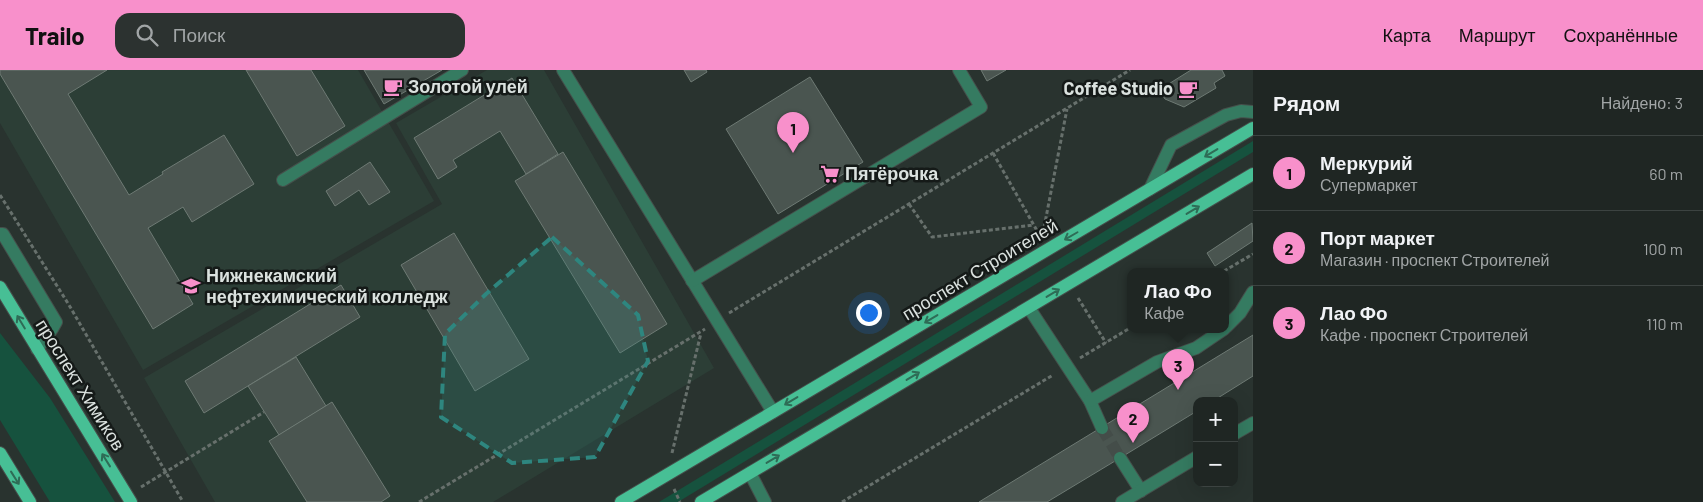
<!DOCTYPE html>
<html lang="ru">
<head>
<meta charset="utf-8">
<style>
  :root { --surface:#1f2623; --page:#2c3230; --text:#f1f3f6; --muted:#a1a5a6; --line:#3c4341; --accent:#f890cb }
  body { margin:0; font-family:Barlow,sans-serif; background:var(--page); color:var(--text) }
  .controls { position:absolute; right:15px; bottom:15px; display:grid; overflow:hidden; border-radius:10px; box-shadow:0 5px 20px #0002 }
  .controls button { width:45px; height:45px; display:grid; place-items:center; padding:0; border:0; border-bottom:1px solid var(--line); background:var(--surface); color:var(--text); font:25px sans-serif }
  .you { position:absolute; left:868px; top:242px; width:18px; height:18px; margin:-12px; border:4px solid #fff; border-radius:50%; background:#1a73e8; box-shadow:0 0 0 8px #1a73e833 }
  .badge { display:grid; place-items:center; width:32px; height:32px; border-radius:50%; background:var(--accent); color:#111; font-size:16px; font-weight:700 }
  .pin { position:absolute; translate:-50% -41px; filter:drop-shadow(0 1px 2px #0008) }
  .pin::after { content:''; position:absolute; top:26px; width:18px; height:15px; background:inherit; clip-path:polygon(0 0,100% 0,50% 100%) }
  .popup { position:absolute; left:1127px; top:198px; width:102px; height:65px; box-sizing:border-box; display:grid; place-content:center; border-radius:10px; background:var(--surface); filter:drop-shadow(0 1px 4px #0005); font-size:16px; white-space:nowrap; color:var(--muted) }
  .popup b { font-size:19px; color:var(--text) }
  .popup::after { content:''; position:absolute; left:50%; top:100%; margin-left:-10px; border:10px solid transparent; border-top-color:var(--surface) }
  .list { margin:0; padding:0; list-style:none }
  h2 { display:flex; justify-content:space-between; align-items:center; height:65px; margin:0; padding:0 20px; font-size:21px }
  h2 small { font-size:16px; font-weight:400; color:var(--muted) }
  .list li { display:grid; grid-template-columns:32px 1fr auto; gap:15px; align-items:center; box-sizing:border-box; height:75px; padding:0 20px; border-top:1px solid var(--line) }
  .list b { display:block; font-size:19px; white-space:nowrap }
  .list p { margin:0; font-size:16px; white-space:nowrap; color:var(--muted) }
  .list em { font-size:16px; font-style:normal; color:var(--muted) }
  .icon { flex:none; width:28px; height:28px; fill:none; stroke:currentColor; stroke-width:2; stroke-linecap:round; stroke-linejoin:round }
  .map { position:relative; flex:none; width:1253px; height:432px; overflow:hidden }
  header { display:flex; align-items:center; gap:30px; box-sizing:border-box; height:70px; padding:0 25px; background:var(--accent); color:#111 }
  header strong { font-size:24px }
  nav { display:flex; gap:28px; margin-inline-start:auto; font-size:18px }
  .search { width:350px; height:45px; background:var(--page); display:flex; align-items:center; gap:12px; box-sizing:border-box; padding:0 18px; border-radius:15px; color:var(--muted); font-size:19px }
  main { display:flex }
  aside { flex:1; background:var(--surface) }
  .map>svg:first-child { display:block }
  .built { fill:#2c3e36 }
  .green { fill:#16523e }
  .building { fill:#4a5550; stroke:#6e7a74 }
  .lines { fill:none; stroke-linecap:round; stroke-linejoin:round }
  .minor-tunnel { stroke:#444d49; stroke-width:12; stroke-dasharray:12 6; stroke-linecap:butt }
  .minor-casing { stroke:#454f4b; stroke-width:14 }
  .major-casing { stroke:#454f4b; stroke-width:14 }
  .path { stroke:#67706c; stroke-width:3; stroke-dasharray:4 2.5; stroke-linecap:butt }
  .minor { stroke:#357b61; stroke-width:12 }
  .major { stroke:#47bf95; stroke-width:12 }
  .oneway { stroke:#2e6c56 }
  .marked { fill:#2e867f; fill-opacity:0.2; stroke:#2e867f; stroke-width:4; stroke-dasharray:10 6; stroke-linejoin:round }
  .labels { text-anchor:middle; stroke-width:5; stroke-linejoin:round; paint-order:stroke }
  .poi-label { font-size:18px; font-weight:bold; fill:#dbe2df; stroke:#151a18; text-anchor:start }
  .street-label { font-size:18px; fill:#dbe2df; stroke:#151a18 }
</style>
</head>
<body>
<header>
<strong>Trailo</strong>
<div class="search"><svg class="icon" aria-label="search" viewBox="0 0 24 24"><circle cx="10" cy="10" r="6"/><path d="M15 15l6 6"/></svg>Поиск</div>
<nav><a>Карта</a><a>Маршрут</a><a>Сохранённые</a></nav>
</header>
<main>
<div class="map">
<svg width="1253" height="432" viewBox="0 0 1253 432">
  <rect width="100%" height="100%" fill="#29332f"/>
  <g class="built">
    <polygon points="0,0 358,0 434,131 143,300 0,53"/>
    <polygon points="487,0 544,0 714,298 493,432 215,432 144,308 442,134 396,53"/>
  </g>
  <g class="green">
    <polygon points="1253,71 1253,82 678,432 659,432"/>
    <polygon points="0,263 50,328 115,432 50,432 0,350"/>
  </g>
  <g class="building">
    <polygon points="0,0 107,0 68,24 129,125 163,104 162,102 224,65 254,114 192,152 183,137 148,158 193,234 153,259 0,4"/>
    <polygon points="246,0 311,0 345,56 297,86"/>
    <polygon points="364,0 442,0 384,34"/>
    <polygon points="684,0 706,0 707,2 691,12"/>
    <polygon points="981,0 1006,0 987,11"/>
    <polygon points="1191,0 1222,0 1225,6 1214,13 1216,18 1184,37 1165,29 1159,20"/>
    <polygon points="810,7 863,92 778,144 726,59"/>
    <polygon points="512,8 558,84 526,104 500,61 453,90 457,97 438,109 414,68"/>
    <polygon points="563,82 667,254 620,283 515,111"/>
    <polygon points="370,92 390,122 369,135 359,120 335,136 326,121"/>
    <polygon points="1252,153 1253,171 1215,196 1207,183"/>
    <polygon points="454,163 529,289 475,321 401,195"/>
    <polygon points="341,215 360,247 204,343 185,311"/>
    <polygon points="1253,265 1253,306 1213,331 1197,331 1197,341 1120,388 1047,432 979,432"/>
    <polygon points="296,287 326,336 279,365 248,316"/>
    <polygon points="332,332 390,426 381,432 307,432 269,371"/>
  </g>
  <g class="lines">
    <polyline class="minor-tunnel" points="1102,358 1120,388"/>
    <g class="minor-casing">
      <g id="minor">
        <polyline points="563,0 773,342"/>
        <polyline points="283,110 462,0"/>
        <polyline points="1150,119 1171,75 1226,45 1241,41 1253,42"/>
        <polyline points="0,164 3,164 56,252 52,259 37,279"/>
        <polyline points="692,211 981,37 959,0"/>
        <polyline points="1029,238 1090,331 1102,358"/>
        <polyline points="1226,257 1240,243 1253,222"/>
        <polyline points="1090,331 1157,292 1196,278 1224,259"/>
        <polyline points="1234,364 1253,353"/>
        <polyline points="1120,388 1141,421"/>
        <polyline points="750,403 765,432"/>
        <polyline points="1122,432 1197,387"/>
      </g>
    </g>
    <g class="major-casing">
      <g id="major">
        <polyline points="0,217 131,432"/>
        <polyline points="0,383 30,432"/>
        <polyline points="621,432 1253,58"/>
        <polyline points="701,432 1253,104"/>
      </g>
    </g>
    <g class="path">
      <polyline points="993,83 1040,166"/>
      <polyline points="0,125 69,235 183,432"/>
      <polyline points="909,134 932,167 1034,155"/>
      <polyline points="1043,163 1067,39"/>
      <polyline points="1224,201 1253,184"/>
      <polyline points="1078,228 1106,273"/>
      <polyline points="729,243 1130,0"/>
      <polyline points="1080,288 1130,258"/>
      <polyline points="672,383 701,263"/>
      <polyline points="141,417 264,342"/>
      <polyline points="674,419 680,432"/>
      <polyline points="419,432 705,259"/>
      <polyline points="842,432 1053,305"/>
    </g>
    <use href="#minor" class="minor"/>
    <use href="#major" class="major"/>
  </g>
  <defs><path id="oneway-shaft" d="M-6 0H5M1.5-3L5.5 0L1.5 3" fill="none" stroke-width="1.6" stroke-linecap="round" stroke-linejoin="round" transform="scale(1.25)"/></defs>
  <g class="oneway">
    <use href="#oneway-shaft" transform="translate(1211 83) rotate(149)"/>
    <use href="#oneway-shaft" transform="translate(1193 140) rotate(-31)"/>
    <use href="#oneway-shaft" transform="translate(1071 166) rotate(150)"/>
    <use href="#oneway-shaft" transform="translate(1053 223) rotate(-31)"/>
    <use href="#oneway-shaft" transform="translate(931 249) rotate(149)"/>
    <use href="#oneway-shaft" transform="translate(21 252) rotate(-121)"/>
    <use href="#oneway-shaft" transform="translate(913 306) rotate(-31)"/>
    <use href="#oneway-shaft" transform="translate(791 331) rotate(149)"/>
    <use href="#oneway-shaft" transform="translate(773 389) rotate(-31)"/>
    <use href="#oneway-shaft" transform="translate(106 390) rotate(-122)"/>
    <use href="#oneway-shaft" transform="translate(15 408) rotate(58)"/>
  </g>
  <path class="marked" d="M552 167 638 245 648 291 595 387 512 393 441 347 445 264 486 224Z"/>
  <defs>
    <g id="cafe-bare" transform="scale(1.5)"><path d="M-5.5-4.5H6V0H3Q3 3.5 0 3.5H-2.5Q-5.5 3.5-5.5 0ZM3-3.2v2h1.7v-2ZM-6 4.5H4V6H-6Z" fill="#f890cb" stroke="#151a18" stroke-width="2.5" paint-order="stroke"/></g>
    <g id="supermarket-bare" transform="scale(1.5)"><path d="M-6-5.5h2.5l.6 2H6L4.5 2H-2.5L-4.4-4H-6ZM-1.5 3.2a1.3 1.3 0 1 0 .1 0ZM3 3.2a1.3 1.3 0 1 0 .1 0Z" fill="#f890cb" stroke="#151a18" stroke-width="2.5" paint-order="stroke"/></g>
    <g id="university-bare" transform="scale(1.5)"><path d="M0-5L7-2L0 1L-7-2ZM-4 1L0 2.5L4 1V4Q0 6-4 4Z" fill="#f890cb" stroke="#151a18" stroke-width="2.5" paint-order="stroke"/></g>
  </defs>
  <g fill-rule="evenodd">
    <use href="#cafe-bare" x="393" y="17"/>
    <use href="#cafe-bare" x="1188" y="19"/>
    <use href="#supermarket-bare" x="830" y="104"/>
    <use href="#university-bare" x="191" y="216"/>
  </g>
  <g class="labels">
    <g class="poi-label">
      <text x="408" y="23">Золотой улей</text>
      <text x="1173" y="25" text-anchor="end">Coffee Studio</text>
      <text x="845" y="110">Пятёрочка</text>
      <text x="206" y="212">Нижнекамский<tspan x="206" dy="21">нефтехимический колледж</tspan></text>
    </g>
    <g class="street-label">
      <text transform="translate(980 200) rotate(-31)" y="6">проспект Строителей</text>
      <text transform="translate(80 315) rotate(58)" y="6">проспект Химиков</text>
    </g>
  </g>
</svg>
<div class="controls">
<button>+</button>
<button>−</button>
</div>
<div class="you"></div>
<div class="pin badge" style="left:793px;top:83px">1</div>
<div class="pin badge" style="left:1133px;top:373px">2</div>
<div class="pin badge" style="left:1178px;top:320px">3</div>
<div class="popup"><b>Лао Фо</b>Кафе</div>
</div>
<aside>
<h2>Рядом<small>Найдено: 3</small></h2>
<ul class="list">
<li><span class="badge">1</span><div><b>Меркурий</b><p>Супермаркет</p></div><em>60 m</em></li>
<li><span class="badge">2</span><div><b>Порт маркет</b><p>Магазин · проспект Строителей</p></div><em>100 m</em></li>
<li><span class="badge">3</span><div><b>Лао Фо</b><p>Кафе · проспект Строителей</p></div><em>110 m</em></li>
</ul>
</aside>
</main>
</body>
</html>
